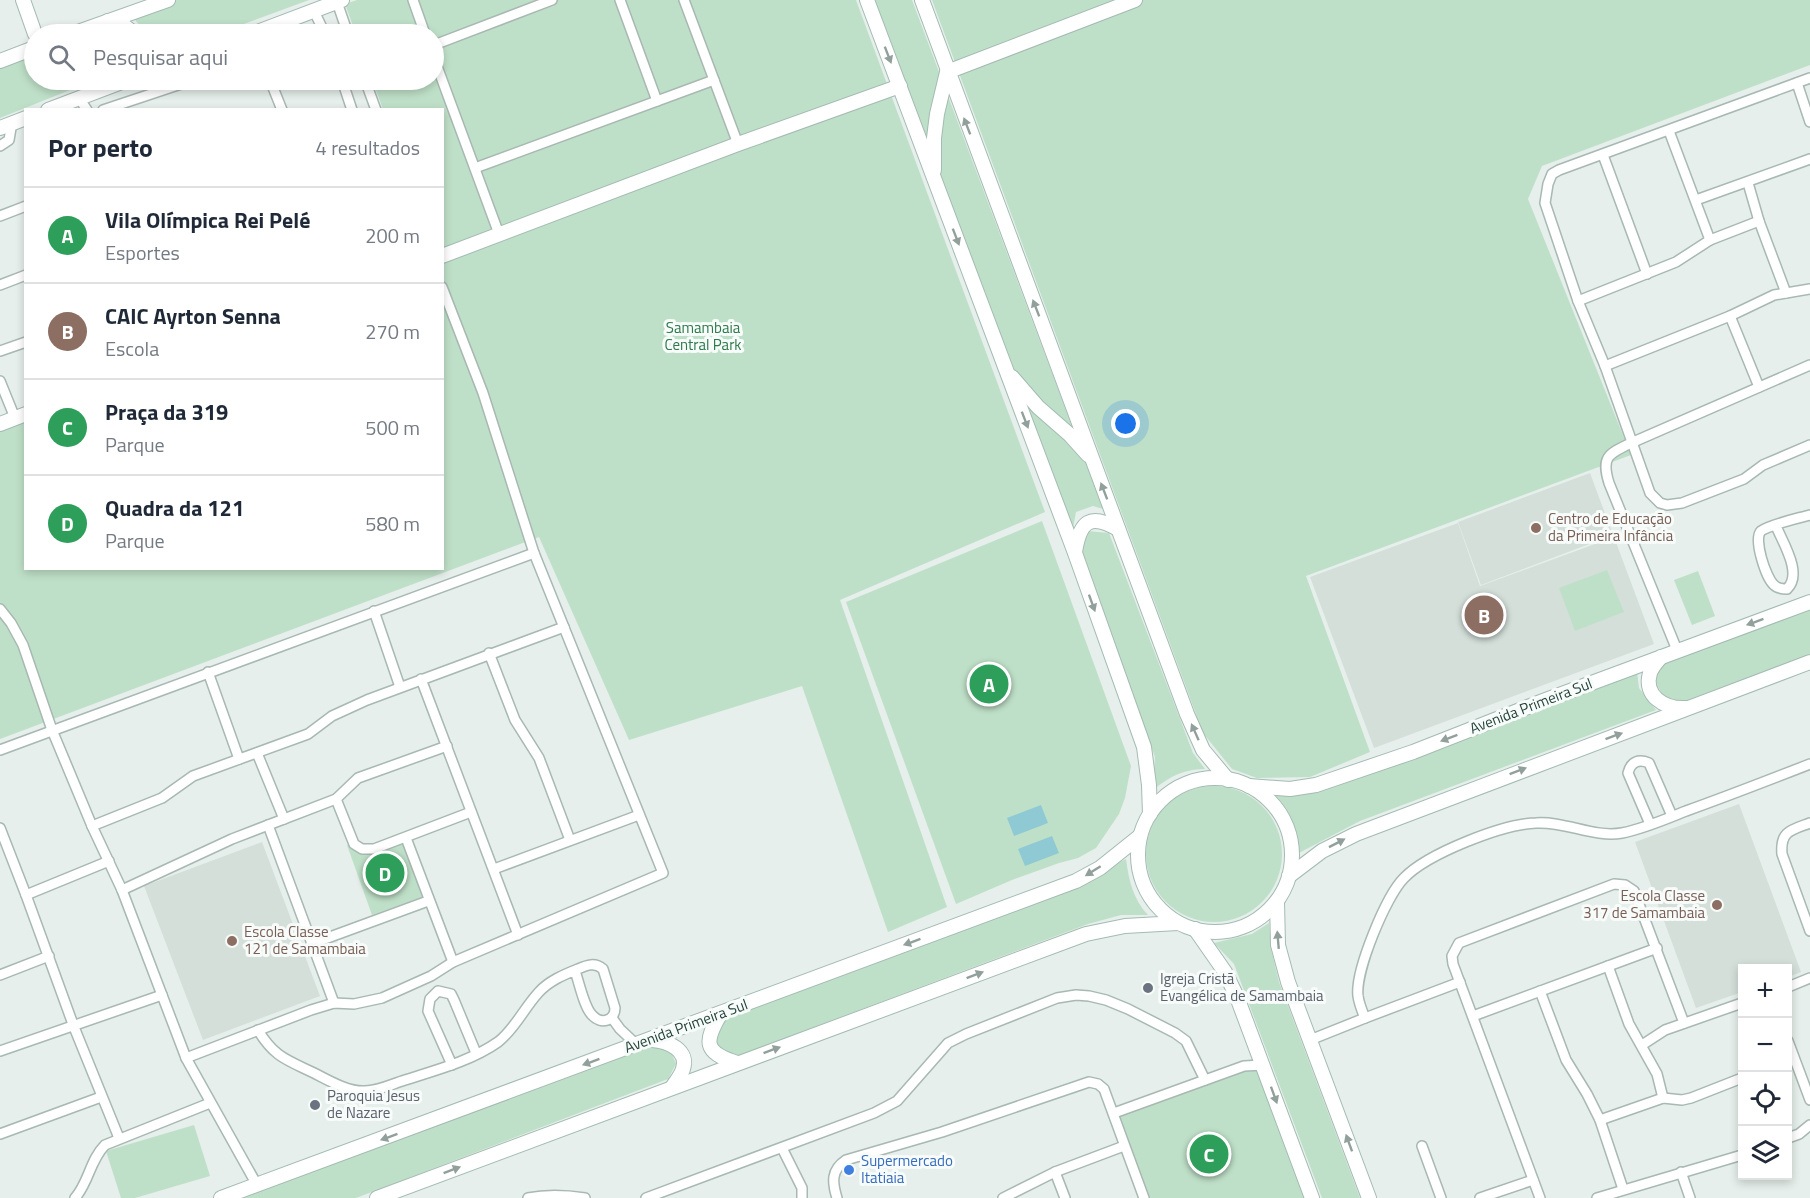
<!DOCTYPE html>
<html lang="pt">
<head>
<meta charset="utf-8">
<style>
  :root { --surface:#fff; --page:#f2f2f3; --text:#1f2937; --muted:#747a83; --line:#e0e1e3; --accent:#b45309 }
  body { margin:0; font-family:"Titillium Web",sans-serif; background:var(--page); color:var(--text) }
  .controls { position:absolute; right:18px; bottom:18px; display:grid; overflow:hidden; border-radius:0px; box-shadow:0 3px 9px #0003 }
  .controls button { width:54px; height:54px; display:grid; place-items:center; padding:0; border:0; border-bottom:2px solid var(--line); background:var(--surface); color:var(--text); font:30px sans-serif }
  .you { position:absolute; left:1126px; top:424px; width:21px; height:21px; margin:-15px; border:4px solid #fff; border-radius:50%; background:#1a73e8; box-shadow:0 0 0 9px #1a73e833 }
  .badge { display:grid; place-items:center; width:39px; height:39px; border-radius:50%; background:var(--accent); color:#fff; font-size:20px; font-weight:700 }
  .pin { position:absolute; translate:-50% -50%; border:3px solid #fff; box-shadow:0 2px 6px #0006 }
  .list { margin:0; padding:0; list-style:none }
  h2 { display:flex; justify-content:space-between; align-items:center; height:78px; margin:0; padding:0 24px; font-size:26px }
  h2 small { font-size:20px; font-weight:400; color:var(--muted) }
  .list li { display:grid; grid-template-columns:39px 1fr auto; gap:18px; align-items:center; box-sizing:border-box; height:96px; padding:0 24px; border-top:2px solid var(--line) }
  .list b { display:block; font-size:22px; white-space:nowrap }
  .list p { margin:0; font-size:20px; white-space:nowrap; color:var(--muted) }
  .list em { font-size:20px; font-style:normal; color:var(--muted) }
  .icon { flex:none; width:33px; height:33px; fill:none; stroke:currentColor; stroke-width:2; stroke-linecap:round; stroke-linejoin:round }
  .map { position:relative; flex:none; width:1810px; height:1198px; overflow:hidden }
  .search { position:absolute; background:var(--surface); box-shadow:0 3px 9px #0003; left:24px; top:24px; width:420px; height:66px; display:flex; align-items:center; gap:15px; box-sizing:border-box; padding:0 21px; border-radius:33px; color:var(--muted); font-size:22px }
  .panel { position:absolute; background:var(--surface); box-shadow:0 3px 9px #0003; left:24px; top:108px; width:420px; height:462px; border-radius:0px }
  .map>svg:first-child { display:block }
  .built { fill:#d4dfda }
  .green { fill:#bfe0c8 }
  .water { fill:#8ec9d4 }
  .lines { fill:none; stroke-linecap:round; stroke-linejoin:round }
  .street-casing { stroke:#a8b8b2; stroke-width:12 }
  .secondary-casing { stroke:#a4bbb3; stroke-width:16 }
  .street { stroke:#fff; stroke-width:9 }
  .secondary { stroke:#fff; stroke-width:14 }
  .oneway { fill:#92a09c }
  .education-dot { fill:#8d6e63; stroke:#f7fbf9; stroke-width:2 }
  .worship-dot { fill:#6b7280; stroke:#f7fbf9; stroke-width:2 }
  .shop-dot { fill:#3f7fe0; stroke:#f7fbf9; stroke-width:2 }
  .labels { text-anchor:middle; stroke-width:6; stroke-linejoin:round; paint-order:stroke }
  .park-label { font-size:15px; fill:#2d7a4b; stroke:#f7fbf9 }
  .education-label { font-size:15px; fill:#785e54; stroke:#f7fbf9; text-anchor:start }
  .street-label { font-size:15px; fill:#24423a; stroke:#f7fbf9 }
  .worship-label { font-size:15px; fill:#5b616d; stroke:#f7fbf9; text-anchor:start }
  .shop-label { font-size:15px; fill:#366cbe; stroke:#f7fbf9; text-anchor:start }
</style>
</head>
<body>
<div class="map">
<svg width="1810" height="1198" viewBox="0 0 1810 1198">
  <rect width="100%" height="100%" fill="#e6efeb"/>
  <g class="built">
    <polygon points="1590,473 1613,535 1481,585 1458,522"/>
    <polygon points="1458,523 1480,586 1614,537 1654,644 1374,748 1310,577"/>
    <polygon points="1739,804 1801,972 1788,977 1788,968 1742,968 1742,992 1696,1008 1635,842"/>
    <polygon points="262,842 320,996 203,1040 144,886"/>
  </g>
  <g class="green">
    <polygon points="177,0 309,0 217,34 142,34 140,26 132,16"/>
    <polygon points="357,0 856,0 1045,512 840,600 947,907 888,932 802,686 629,740 539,537 0,739 0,427 25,418 26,568 442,568 442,110 383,109 372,80 434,80 434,34 356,34 345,4"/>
    <polygon points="875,0 912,0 1103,509 1093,506 1076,512 1073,528"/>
    <polygon points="932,0 1810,0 1810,65 1542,166 1528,199 1631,455 1306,576 1370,752 1310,777 1257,778 1232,769 1203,733"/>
    <polygon points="34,52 34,80 95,80 0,118 0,64"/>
    <polygon points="1042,521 1131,766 1125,798 1119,814 1096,848 1078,858 1059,863 1012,880 956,904 846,602"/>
    <path d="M1087 531 1109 533 1193 753 1205 769C1181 770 1171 776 1153 790L1155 757 1081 553Z"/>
    <polygon points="1607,570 1624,612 1575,631 1559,588"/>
    <polygon points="1698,571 1715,616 1692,625 1674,580"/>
    <polygon points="1810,606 1810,654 1682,702 1663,697 1655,680 1662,661"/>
    <polygon points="1637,672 1639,688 1656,710 1360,821 1297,854 1291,819 1273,795 1316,792"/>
    <circle cx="1214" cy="854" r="68"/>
    <polygon points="402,837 422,897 372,915 347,845 367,849"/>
    <path d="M1126 859C1129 881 1133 899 1148 915H1121L1088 924 737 1056 716 1048 710 1032 720 1021 1080 883Z"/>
    <polygon points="1269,923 1271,949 1279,982 1360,1198 1322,1198 1234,964 1214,943 1252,934"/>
    <polygon points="648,1044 670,1049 676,1064 668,1079 356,1198 237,1198"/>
    <polygon points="1255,1058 1307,1198 1145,1198 1112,1109"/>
    <polygon points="194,1125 210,1176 135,1198 121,1198 106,1151"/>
  </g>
  <g class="water">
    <polygon points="1041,805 1048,823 1014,836 1007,818"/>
    <polygon points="1052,836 1059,853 1025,866 1018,849"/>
  </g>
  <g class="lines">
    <g class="street-casing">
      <g id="street">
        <polyline points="413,0 425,34"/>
        <polyline points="620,0 657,101"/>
        <polyline points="684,0 738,144"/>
        <polyline points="337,2 348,34"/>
        <polyline points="314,11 325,34"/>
        <polyline points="330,34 336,31 347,31"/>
        <polyline points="434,45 552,0"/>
        <polyline points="434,58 499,234"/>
        <polyline points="1810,78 1559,170 1552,174 1548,184 1545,203 1578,301 1605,366 1650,493 1660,503 1667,505 1682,503 1744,479 1763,465 1810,445"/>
        <polyline points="270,80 282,110"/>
        <polyline points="342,80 352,110"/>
        <polyline points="365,80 376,110"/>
        <polyline points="1797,83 1810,122"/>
        <polyline points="79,98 87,110"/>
        <polyline points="103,110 193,80"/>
        <polyline points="1669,131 1710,240"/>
        <polyline points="0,146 9,140 11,128 9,125"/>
        <polyline points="1603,155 1647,274"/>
        <polyline points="475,168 714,80"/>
        <polyline points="1748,183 1759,221 1786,293"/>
        <polyline points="1696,200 1810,159"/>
        <polyline points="0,216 26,206"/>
        <polyline points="0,285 26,275"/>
        <polyline points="1578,301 1676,262 1710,240 1759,221"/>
        <polyline points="1730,316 1759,387"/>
        <polyline points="0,351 26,342"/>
        <polyline points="1605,366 1730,316 1774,295 1810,289"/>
        <polyline points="0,381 15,418"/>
        <path d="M1776 526C1783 543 1803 574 1787 589 1782 589 1777 588 1774 585 1766 578 1753 539 1761 531 1769 525 1795 519 1806 516L1810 515"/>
        <polyline points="0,609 11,623 23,645 52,730 92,826 122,890 186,1058 257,1185"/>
        <polyline points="374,611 400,687"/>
        <path d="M1677 650 1609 483C1601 457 1608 454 1631 443L1810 365"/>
        <polyline points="489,653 515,720 539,758 570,840"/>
        <polyline points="208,672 239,759"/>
        <polyline points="421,679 518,935"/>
        <polyline points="0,750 534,553"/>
        <polyline points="257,753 284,819"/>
        <polyline points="336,799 354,844 362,849 374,849 471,812"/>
        <path d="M1810 823C1791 830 1780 831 1782 854L1810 931"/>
        <path d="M1650 824 1628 773C1631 761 1639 759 1649 763L1672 816"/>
        <polyline points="268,825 334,1003"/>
        <polyline points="92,826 162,798 193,776 308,734 332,716 367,700 564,627"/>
        <polyline points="0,828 26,895 74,1027 119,1138"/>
        <polyline points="406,838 453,962"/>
        <polyline points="494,869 639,815"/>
        <polyline points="122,890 232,839 336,799 358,778 447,746"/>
        <polyline points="26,895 109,861"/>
        <polyline points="311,944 428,901"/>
        <polyline points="1608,966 1629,1024 1657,1074 1663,1098"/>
        <polyline points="0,975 49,956"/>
        <polyline points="1788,987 1810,978"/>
        <polyline points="1540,991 1566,1060 1587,1094 1600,1120 1623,1189"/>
        <polyline points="1473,1016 1657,948"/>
        <polyline points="612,1018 620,1029 637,1045"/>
        <path d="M1365 1018C1362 1011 1359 1003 1358 996 1355 971 1386 896 1404 878 1427 854 1502 824 1536 823 1565 821 1594 838 1622 833 1643 829 1666 819 1686 811 1728 796 1769 780 1810 764"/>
        <path d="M258 1030C274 1057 287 1060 314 1073 330 1081 348 1092 365 1091 379 1091 392 1084 405 1080 436 1070 471 1061 498 1042 515 1029 524 1008 539 992 549 981 563 975 578 969 587 965 595 962 603 969L615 1008C615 1021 601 1025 592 1015 584 1007 579 982 575 971"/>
        <polyline points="1310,1040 1365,1018 1460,982"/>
        <polyline points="1788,1041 1810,1100"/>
        <polyline points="1642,1045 1665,1030 1742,1003"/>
        <polyline points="0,1051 162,995"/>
        <polyline points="186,1058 311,1010 334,1003 354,1004 382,998 431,976 453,962 663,873 534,553 483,393 442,287"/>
        <polyline points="452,1065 428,1011 430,999 438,991 451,994 454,1000 476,1053"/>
        <polyline points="1114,1113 1244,1066 1263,1065"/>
        <polyline points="1600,1120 1663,1098 1682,1100 1691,1098 1742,1078"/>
        <polyline points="0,1134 101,1097"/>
        <polyline points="1788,1138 1799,1134 1810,1125"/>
        <polyline points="1422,1146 1441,1198"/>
        <polyline points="782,1148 802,1188 802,1198"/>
        <polyline points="1055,1172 1065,1198"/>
        <polyline points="1681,1172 1690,1198"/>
        <path d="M75 1198C89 1182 90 1160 105 1145L210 1103"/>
        <path d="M528 1198C548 1194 565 1195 585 1198"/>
        <polyline points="646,1198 874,1113 897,1101 948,1043 966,1034 1057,998 1076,995 1089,996 1106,1000 1128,1009 1175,1033 1186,1041 1205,1080"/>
        <path d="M837 1198C832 1182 831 1170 846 1160L942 1132 1089 1082 1098 1084 1104 1089 1144 1198"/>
        <polyline points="1003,1198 1055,1172 1124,1146"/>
        <polyline points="1480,1198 1533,1180"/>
        <polyline points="1540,1198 1453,964 1452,956 1459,943 1614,884 1625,885 1634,891 1684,1023"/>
        <polyline points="1597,1198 1742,1155"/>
      </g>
    </g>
    <g class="secondary-casing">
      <g id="secondary">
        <polyline points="23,0 35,34"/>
        <polyline points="867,0 1075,553 1144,747 1149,785 1150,814"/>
        <polyline points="922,0 1187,714 1203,750 1228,780"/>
        <polyline points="108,21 122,24 135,34"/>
        <polyline points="72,34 168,0"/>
        <polyline points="252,34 342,0"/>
        <polyline points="0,61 34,48"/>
        <polyline points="48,110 127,80"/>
        <polyline points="0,128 26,118"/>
        <polyline points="934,170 934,138 937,114 947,72 1135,0"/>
        <polyline points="442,256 738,144 900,86"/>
        <polyline points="1012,377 1038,407 1070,435 1088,455"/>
        <polyline points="0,424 26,414"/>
        <path d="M1075 552C1080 521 1090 513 1118 529"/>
        <path d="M1661 657C1657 662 1652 667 1650 673 1643 696 1665 709 1685 708"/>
        <circle cx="1215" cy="855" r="77"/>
        <polyline points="1249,786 1290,789 1316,785 1413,752 1543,701 1810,602"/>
        <polyline points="1289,876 1322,851 1356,834 1810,662"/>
        <polyline points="1277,902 1278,945 1288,982 1369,1198"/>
        <polyline points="1195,929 1225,972 1237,997 1312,1198"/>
        <path d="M721 1013C704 1042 703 1052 737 1063"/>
        <path d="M652 1040C668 1041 689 1050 683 1069 681 1076 676 1081 673 1086"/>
        <polyline points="221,1198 1076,881 1100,868 1140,836"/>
        <polyline points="377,1198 1086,934 1125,926 1178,923"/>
      </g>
    </g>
    <use href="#street" class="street"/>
    <use href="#secondary" class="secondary"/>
  </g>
  <defs><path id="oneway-solid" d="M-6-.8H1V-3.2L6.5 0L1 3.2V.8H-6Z" transform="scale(1.5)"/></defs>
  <g class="oneway">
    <use href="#oneway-solid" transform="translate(888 55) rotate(69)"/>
    <use href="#oneway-solid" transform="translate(967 126) rotate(-111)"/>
    <use href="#oneway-solid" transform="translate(956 237) rotate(69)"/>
    <use href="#oneway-solid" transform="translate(1036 308) rotate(-111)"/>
    <use href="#oneway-solid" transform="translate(1025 420) rotate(69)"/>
    <use href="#oneway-solid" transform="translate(1104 491) rotate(-111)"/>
    <use href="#oneway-solid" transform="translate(1092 603) rotate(70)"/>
    <use href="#oneway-solid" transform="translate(1755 622) rotate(160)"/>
    <use href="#oneway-solid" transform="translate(1195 732) rotate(-114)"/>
    <use href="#oneway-solid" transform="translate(1614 736) rotate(-20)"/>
    <use href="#oneway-solid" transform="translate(1449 738) rotate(159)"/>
    <use href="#oneway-solid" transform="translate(1518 771) rotate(-21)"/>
    <use href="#oneway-solid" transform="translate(1337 843) rotate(-27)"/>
    <use href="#oneway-solid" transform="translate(1093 871) rotate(148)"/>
    <use href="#oneway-solid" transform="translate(1278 940) rotate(-95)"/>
    <use href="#oneway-solid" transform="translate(912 942) rotate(160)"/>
    <use href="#oneway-solid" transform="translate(975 975) rotate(-21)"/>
    <use href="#oneway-solid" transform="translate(772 1050) rotate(-20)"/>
    <use href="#oneway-solid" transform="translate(591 1062) rotate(160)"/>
    <use href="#oneway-solid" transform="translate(1274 1095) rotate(70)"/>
    <use href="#oneway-solid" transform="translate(389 1137) rotate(160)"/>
    <use href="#oneway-solid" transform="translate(1349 1143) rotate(-110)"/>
    <use href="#oneway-solid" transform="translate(452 1170) rotate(-21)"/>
  </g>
  <g class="education-dot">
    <circle cx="1536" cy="528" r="6"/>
    <circle cx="1717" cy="905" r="6"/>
    <circle cx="232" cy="941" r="6"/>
  </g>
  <g class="worship-dot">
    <circle cx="1148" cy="988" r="6"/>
    <circle cx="315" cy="1105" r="6"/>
  </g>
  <circle class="shop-dot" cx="849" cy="1170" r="6"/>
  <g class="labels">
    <g class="park-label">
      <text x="703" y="333">Samambaia<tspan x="703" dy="17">Central Park</tspan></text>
    </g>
    <g class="education-label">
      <text x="1548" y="524">Centro de Educação<tspan x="1548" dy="17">da Primeira Infância</tspan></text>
      <text x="1705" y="901" text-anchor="end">Escola Classe<tspan x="1705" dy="17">317 de Samambaia</tspan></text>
      <text x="244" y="937">Escola Classe<tspan x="244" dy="17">121 de Samambaia</tspan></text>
    </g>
    <g class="street-label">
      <text transform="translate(1531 706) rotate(-21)" y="5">Avenida Primeira Sul</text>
      <text transform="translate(686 1026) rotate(-20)" y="5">Avenida Primeira Sul</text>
    </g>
    <g class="worship-label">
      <text x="1160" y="984">Igreja Cristã<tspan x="1160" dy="17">Evangélica de Samambaia</tspan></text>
      <text x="327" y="1101">Paroquia Jesus<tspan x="327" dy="17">de Nazare</tspan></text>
    </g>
    <g class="shop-label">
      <text x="861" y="1166">Supermercado<tspan x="861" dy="17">Itatiaia</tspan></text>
    </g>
  </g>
</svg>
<div class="controls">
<button>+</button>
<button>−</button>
<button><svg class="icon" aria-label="locate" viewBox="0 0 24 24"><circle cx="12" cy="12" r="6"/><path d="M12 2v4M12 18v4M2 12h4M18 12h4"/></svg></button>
<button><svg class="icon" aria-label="layers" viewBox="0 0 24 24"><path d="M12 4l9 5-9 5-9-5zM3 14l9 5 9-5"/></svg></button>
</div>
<div class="you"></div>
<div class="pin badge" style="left:989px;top:684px;background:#2e9e5b">A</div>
<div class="pin badge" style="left:1484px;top:615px;background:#8d6e63">B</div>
<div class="pin badge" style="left:1209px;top:1154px;background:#2e9e5b">C</div>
<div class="pin badge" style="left:385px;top:873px;background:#2e9e5b">D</div>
<div class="search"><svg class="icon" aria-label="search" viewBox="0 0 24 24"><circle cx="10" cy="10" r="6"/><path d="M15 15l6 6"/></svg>Pesquisar aqui</div>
<section class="panel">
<h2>Por perto<small>4 resultados</small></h2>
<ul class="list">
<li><span class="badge" style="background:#2e9e5b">A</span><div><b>Vila Olímpica Rei Pelé</b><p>Esportes</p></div><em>200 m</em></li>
<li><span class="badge" style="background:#8d6e63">B</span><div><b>CAIC Ayrton Senna</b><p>Escola</p></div><em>270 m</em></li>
<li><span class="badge" style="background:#2e9e5b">C</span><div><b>Praça da 319</b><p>Parque</p></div><em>500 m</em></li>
<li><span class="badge" style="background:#2e9e5b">D</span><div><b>Quadra da 121</b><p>Parque</p></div><em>580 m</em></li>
</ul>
</section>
</div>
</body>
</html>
